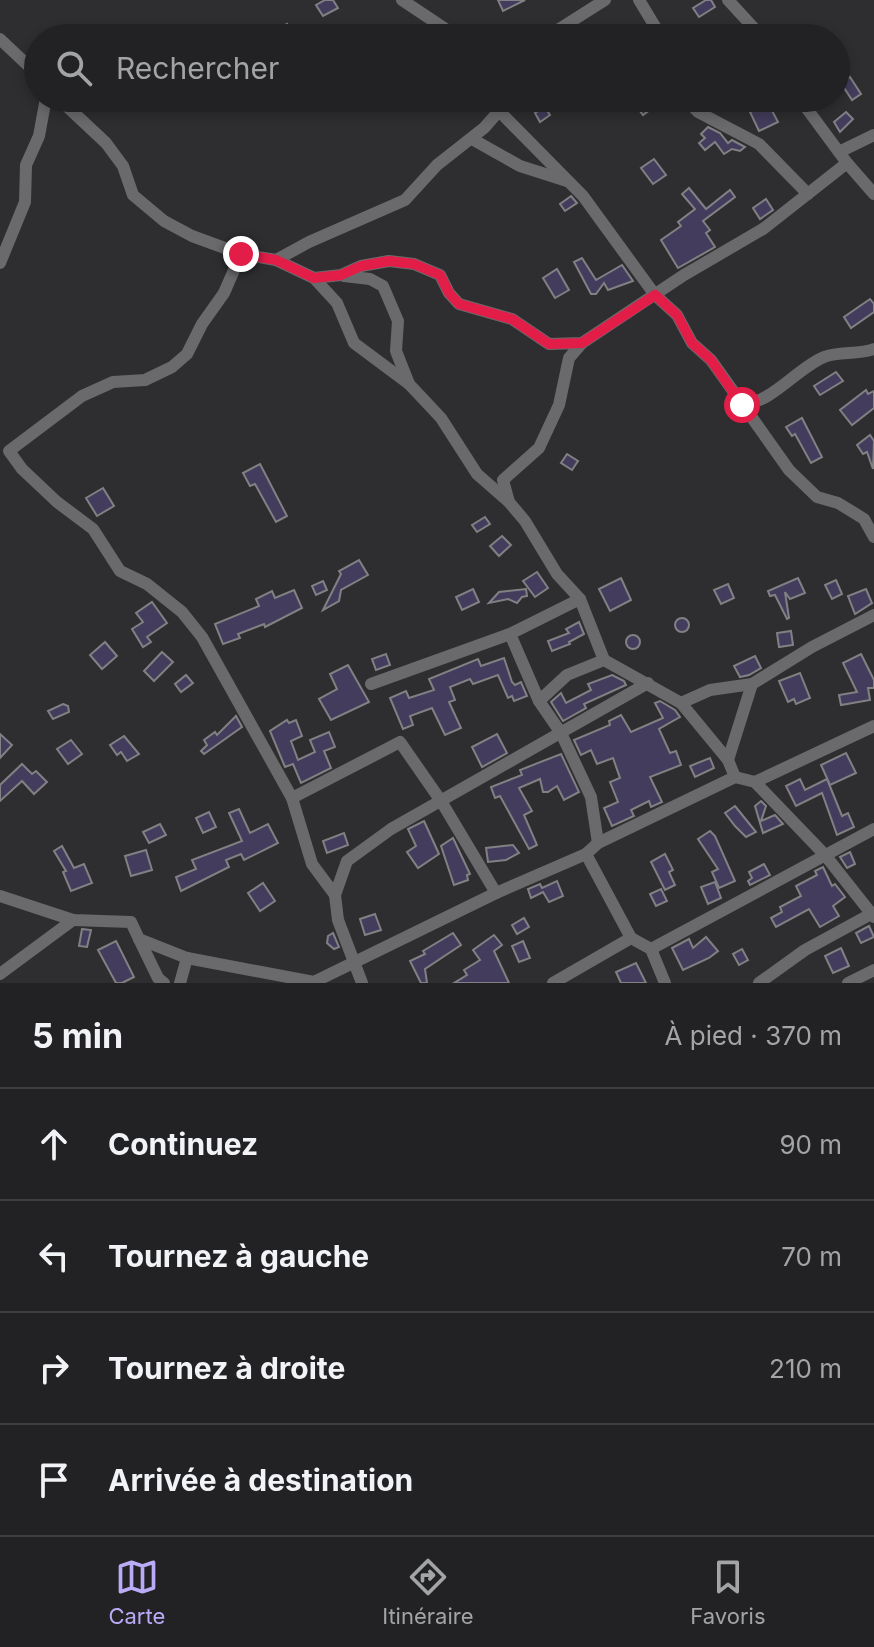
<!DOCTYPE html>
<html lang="fr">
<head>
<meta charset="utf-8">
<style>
  :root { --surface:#222224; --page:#2e2f31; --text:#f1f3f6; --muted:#a2a4a6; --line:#3f3f41; --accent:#bbaaf6 }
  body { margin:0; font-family:Inter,sans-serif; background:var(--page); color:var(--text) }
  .stop { position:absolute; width:24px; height:24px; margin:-18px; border:6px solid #e11d48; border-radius:50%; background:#fff }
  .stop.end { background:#e11d48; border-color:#fff; box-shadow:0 2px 8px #0008 }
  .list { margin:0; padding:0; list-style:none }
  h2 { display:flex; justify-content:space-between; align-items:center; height:104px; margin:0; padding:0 32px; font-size:34px }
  h2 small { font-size:26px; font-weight:400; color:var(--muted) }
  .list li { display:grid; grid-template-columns:52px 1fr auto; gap:24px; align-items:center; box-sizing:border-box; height:112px; padding:0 32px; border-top:2px solid var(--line) }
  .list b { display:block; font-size:30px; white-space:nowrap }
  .list em { font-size:26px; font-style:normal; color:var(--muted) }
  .icon { flex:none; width:44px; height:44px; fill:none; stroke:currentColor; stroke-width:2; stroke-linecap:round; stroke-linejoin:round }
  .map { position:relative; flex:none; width:874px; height:983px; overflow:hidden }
  .search { position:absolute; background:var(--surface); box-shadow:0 4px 12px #0003; left:24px; right:24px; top:24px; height:88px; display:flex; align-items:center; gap:20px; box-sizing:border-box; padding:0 28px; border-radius:44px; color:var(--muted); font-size:30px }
  .sheet { height:552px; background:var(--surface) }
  nav { display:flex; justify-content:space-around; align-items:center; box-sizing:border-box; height:112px; border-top:2px solid var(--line); background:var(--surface); font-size:22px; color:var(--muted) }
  nav a { display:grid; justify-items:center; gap:4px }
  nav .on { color:var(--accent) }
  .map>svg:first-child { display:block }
  .building { fill:#433c5c; stroke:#818184; stroke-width:2 }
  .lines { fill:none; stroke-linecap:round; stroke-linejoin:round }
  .minor { stroke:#6a6a6d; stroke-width:12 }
  .route { stroke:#e11d48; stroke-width:10 }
</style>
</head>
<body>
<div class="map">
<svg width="874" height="983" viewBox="0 0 874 983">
  <rect width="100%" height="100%" fill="#2e2e30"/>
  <g class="building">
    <polygon points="325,0 333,0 338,8 323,16 316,5"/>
    <polygon points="498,0 525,0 503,11"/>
    <polygon points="706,0 711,0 715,7 699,17 693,8"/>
    <polygon points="287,24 296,38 280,38 276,31"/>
    <polygon points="850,77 861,94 852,100 841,83"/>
    <polygon points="532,98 551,98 557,105 548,112 550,115 540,122 535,113 540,110"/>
    <polygon points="630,98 649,98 655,106 643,115"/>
    <polygon points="768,103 778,122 759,131 750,112"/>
    <polygon points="846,112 853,119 840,132 834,122"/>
    <polygon points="708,127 720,133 728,143 732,140 745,147 740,151 732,149 724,154 715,142 705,150 699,143 705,138 701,134"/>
    <polygon points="654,159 666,175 653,184 641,168"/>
    <polygon points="689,188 706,209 730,190 735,197 703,221 710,230 706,233 715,247 678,268 661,240 681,226 678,222 695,209 682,194"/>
    <polygon points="571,196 577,203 565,211 560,204"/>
    <polygon points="766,199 773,210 760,219 753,208"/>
    <polygon points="582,258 596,280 622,265 633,281 608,290 604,283 596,294 591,294 574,262"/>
    <polygon points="557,269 569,290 555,298 543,278"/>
    <polygon points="870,299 874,304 874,312 851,328 844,317"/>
    <polygon points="836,372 843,381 820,395 814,386"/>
    <polygon points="866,390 868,394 874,391 874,408 852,425 840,410"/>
    <polygon points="802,418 822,457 811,463 795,434 792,436 786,427"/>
    <polygon points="870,435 874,441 873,469 867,452 863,454 857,445"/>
    <polygon points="567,454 578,461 572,470 561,463"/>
    <polygon points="260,464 287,516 276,522 255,484 250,486 243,473"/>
    <polygon points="103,488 114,506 97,516 86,498"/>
    <polygon points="485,517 490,524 477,532 472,525"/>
    <polygon points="502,536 511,545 499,556 490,546"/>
    <polygon points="359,560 368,575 341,590 339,601 323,610 341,574 339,571"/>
    <polygon points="537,572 548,588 535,597 523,581"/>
    <polygon points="621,578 631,600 610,611 599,589"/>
    <polygon points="798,578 805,593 790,599 785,592 789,618 787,619 775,595 770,596 768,591"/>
    <polygon points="836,580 842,594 832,599 825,585"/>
    <polygon points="323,581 327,590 316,595 312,586"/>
    <polygon points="728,584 734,598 721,604 714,590"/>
    <polygon points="473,589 479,602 462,610 456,597"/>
    <polygon points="526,589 527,596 522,597 517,603 508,599 489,603 499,592"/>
    <polygon points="866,589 872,603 855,614 848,596"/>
    <polygon points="294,590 302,608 265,627 264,624 238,634 240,638 223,644 215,624 259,606 256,599 272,591 275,598"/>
    <polygon points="152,602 167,623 147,637 151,642 143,647 132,629 143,622 136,613"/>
    <circle cx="682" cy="625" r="7"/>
    <polygon points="579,622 584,634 569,642 570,644 552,651 548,641 569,633 566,629"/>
    <polygon points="791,631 793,645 779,647 777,633"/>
    <circle cx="633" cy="642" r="7"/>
    <polygon points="105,642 117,656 102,669 90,655"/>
    <polygon points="162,652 173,662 154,681 144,671"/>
    <polygon points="386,654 390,665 376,670 372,659"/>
    <polygon points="861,654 874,680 874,688 868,688 870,700 841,705 839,695 857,692 843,663"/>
    <polygon points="755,656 761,668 749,675 740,677 734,666"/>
    <polygon points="504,658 512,682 515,685 521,682 527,696 514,701 512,696 508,698 498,675 473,684 470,679 450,687 455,700 449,702 461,728 445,735 432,708 410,716 413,725 403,729 390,698 406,691 409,698 434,690 429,679 478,659 481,666"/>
    <polygon points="348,665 369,702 331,720 319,699 337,689 330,674"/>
    <polygon points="800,673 810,698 796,704 794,699 788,702 779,681"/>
    <polygon points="186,675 193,683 181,692 175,684"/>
    <polygon points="612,675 624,681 626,685 584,704 586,708 563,721 551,702 561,693 566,703 591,690 588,684"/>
    <polygon points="660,701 675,710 680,717 659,729 670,753 676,751 681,765 650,777 662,802 651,807 649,801 631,810 634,816 612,826 604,808 618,802 610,782 620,778 613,758 597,764 591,750 581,755 574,740 610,725 609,721 621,715 631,732 663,718 655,703"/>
    <polygon points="63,704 68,706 69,712 53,719 48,711"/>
    <polygon points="236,716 242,727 204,754 201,751 207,745 204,740 215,732 217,735"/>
    <polygon points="287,720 289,723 296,720 302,736 291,741 298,760 315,752 310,740 329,732 335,747 324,751 331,768 301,783 293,764 285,767 270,731"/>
    <polygon points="0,734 12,745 0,758"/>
    <polygon points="497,734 507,753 482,767 472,747"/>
    <polygon points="124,736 139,754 127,761 121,752 117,755 110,745"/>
    <polygon points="71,740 82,754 68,764 57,749"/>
    <polygon points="846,753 856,773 830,785 821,765"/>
    <polygon points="561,754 579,792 564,800 557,786 548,792 543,792 540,779 519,788 532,811 524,815 537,845 529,849 500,796 495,798 491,787 522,775 520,770"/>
    <polygon points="710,758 714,768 695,777 690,766"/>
    <polygon points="22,764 32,774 36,771 47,782 34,794 22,781 0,801 0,785"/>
    <polygon points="800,779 805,790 827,779 842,816 848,813 854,827 837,835 822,793 796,806 786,786"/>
    <polygon points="761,801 766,806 761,821 775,815 783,824 763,833 755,806"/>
    <polygon points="735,806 756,832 746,837 735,826 725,813"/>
    <polygon points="239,809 250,833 268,824 278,843 244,860 241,854 226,860 229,867 181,891 176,877 196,869 192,860 242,841 229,813"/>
    <polygon points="209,812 216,827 203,833 196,818"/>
    <polygon points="424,821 439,854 418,868 407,852 416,846 408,829"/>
    <polygon points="160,824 166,835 149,843 143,832"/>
    <polygon points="710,831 715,836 735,881 719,888 712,872 718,869 698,839"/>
    <polygon points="344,833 348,845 327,853 323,841"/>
    <polygon points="453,838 470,874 467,875 468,880 454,885 441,846"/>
    <polygon points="513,845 519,853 506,860 488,862 486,848"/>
    <polygon points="62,846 74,868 84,864 92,883 71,891 63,872 66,871 54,851"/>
    <polygon points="146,850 152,870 131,876 125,856"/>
    <polygon points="850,852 855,864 847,868 840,857"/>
    <polygon points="665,854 673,870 669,872 675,885 665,890 651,862"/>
    <polygon points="764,864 770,875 750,885 748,881 752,878 749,872"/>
    <polygon points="823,867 832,886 835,884 845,897 833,906 839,916 820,927 809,909 776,927 771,918 782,912 780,907 801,896 796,886 817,875 815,871"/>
    <polygon points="557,881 563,896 549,902 543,892 531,898 528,889 540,884 542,888"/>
    <polygon points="715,882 721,898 708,904 701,887"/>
    <polygon points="263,883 275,901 260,911 248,893"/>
    <polygon points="661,889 667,901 656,906 650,894"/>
    <polygon points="375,914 381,930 365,935 360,919"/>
    <polygon points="524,918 529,927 517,934 512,925"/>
    <polygon points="869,926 874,937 861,943 856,933"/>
    <polygon points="82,929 91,930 87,947 79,946"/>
    <polygon points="333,933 339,947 334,949 327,943 328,936"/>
    <polygon points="453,933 461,945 425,969 427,983 421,983 410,961 425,954 423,951"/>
    <polygon points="494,935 502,945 494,951 509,983 454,983 467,975 464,970 480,960 473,950"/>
    <polygon points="706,937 718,951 709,958 683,970 672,948 689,939 693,948"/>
    <polygon points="116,941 134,977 122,983 116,983 98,950"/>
    <polygon points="523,941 530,958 519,962 512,946"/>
    <polygon points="841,948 849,966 833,973 825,956"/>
    <polygon points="742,949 748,960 739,965 733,954"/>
    <polygon points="636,963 646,983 621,983 616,972"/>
  </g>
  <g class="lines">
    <g class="minor">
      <polyline points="402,0 459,38"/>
      <polyline points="639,0 662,38"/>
      <polyline points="728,0 763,38"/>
      <polyline points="545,38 605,0"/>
      <polyline points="0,39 38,75"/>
      <polyline points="58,98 106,143 123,166 133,195 164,221 192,236 241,254 276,260 314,278 341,275 361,266 389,261 414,264 440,275 449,293 459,304 512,319 549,344 582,343 684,275 763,229 847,163"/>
      <polyline points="685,98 698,112 759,144 808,194"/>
      <polyline points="799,98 847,163 874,194"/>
      <polyline points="499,111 583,196 655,295 677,315 692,343 711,360 789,470 817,497 838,503 864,519 874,537"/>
      <polyline points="472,139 520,166 567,181"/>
      <polyline points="839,152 874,135"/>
      <polyline points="241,254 224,293 202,324 187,354 172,367 145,380 113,382 82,396 9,451 22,469 57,502 93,529 120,571 147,584 182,612 202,637 292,798"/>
      <polyline points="276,260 309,242 405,200 437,165 484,128 499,111 501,98"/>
      <polyline points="0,263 25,202 26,165 39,136 46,98"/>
      <polyline points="344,276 370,279 383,286 398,321 396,351 409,384"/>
      <polyline points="314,278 337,303 354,343 409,384 441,418 477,474 509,502"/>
      <polyline points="582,343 569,358 559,405 539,448 503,480 509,502 525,521 557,574 580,599 604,660"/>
      <path d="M742 405C773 402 796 369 824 357 839 351 858 355 874 349"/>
      <polyline points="510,634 539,701 561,733 591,797 598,843"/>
      <polyline points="371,684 510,634 580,599"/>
      <polyline points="539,701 567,675 604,660 681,703 728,760 735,777"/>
      <polyline points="681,703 710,690 752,684 812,647 874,615"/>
      <polyline points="728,760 752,684"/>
      <polyline points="755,782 874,726"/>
      <polyline points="586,854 598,843 735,777 755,782 825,855 874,917"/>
      <polyline points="335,895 347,861 391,829 648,683"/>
      <polyline points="0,896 73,920 131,922 139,939 187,958 314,982 496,893 586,854 631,938 651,949 665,983"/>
      <polyline points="139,939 158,978 164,983"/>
      <polyline points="651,949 874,829"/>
      <polyline points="0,974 73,920"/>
      <polyline points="180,983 187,958"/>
      <polyline points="362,983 338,920 335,895 312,864 292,798 400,742 441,801 496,893"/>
      <polyline points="553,983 631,938"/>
      <polyline points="759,983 805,950 871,914"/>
      <polyline points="848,983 874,970"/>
    </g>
  </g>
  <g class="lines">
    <polyline class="route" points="241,254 276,260 314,278 341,275 361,266 389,261 414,264 440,275 449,293 459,304 512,319 549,344 582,343 655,295 677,315 692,343 711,360 742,405"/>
  </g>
</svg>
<div class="stop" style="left:742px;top:405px"></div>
<div class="stop end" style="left:241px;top:254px"></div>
<div class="search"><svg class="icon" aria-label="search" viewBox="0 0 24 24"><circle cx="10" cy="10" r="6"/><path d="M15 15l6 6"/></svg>Rechercher</div>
</div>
<section class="sheet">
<h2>5 min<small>À pied · 370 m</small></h2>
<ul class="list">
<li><svg class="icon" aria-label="ahead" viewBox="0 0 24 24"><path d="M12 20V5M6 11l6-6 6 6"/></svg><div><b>Continuez</b></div><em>90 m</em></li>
<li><svg class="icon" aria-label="left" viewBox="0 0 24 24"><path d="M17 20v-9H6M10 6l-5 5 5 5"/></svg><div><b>Tournez à gauche</b></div><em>70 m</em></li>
<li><svg class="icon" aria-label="right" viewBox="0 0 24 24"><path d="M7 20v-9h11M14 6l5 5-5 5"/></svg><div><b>Tournez à droite</b></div><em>210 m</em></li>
<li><svg class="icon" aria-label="arrive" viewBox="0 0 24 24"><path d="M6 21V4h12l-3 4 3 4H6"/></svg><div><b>Arrivée à destination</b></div></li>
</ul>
</section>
<nav>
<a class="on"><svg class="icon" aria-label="map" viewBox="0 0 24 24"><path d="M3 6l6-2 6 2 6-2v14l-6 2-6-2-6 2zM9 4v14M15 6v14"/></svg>Carte</a>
<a><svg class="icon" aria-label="directions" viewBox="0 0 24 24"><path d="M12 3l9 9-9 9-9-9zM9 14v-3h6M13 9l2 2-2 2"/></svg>Itinéraire</a>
<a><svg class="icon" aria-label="saved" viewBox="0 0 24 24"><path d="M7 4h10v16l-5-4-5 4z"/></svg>Favoris</a>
</nav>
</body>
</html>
